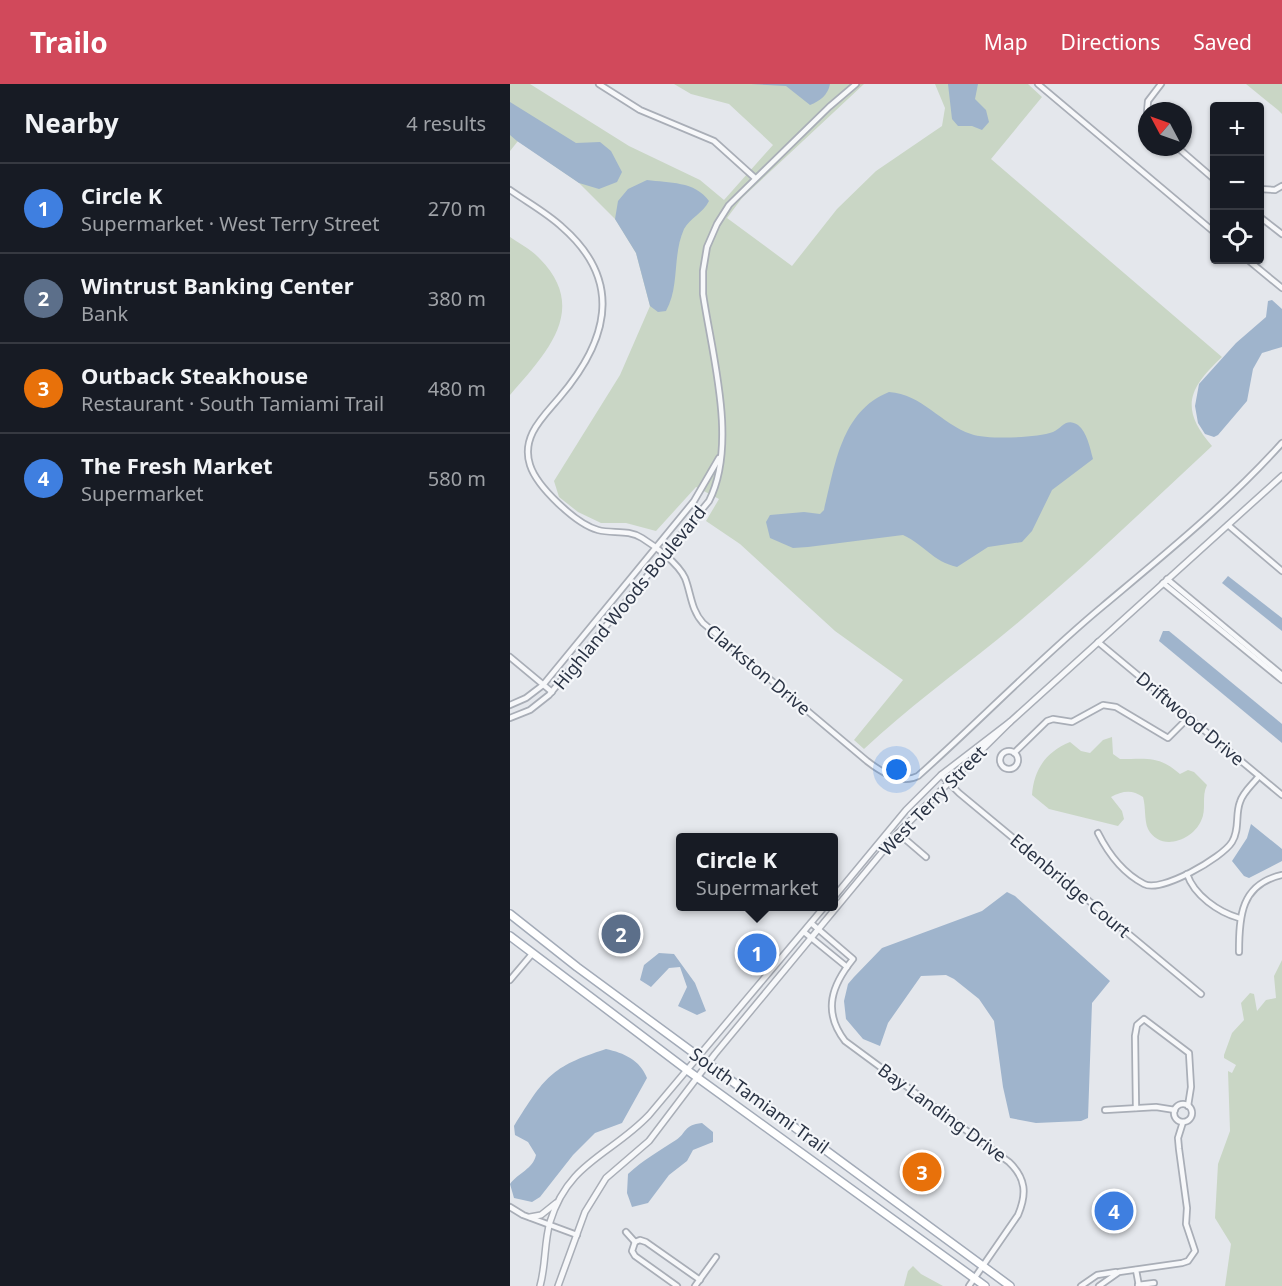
<!DOCTYPE html>
<html lang="en">
<head>
<meta charset="utf-8">
<style>
  :root { --surface:#171b24; --page:#20242c; --text:#f1f3f6; --muted:#9ea1a6; --line:#363941; --accent:#d1495b }
  body { margin:0; font-family:"Noto Sans",sans-serif; background:var(--page); color:var(--text) }
  .controls { position:absolute; right:18px; top:18px; display:grid; overflow:hidden; border-radius:6px; box-shadow:0 2px 4px #0004 }
  .controls button { width:54px; height:54px; display:grid; place-items:center; padding:0; border:0; border-bottom:2px solid var(--line); background:var(--surface); color:var(--text); font:30px sans-serif }
  .compass { position:absolute; left:628px; top:18px; width:54px; height:54px; border-radius:50%; background:var(--surface); box-shadow:0 2px 4px #0004; rotate:311deg }
  .you { position:absolute; left:387px; top:686px; width:21px; height:21px; margin:-15px; border:4px solid #fff; border-radius:50%; background:#1a73e8; box-shadow:0 0 0 9px #1a73e833 }
  .badge { display:grid; place-items:center; width:39px; height:39px; border-radius:50%; background:var(--accent); color:#fff; font-size:20px; font-weight:700 }
  .pin { position:absolute; translate:-50% -50%; border:3px solid #fff; box-shadow:0 2px 6px #0006 }
  .popup { position:absolute; left:166px; top:749px; width:162px; height:78px; box-sizing:border-box; display:grid; place-content:center; border-radius:6px; background:var(--surface); filter:drop-shadow(0 2px 4px #0005); font-size:20px; white-space:nowrap; color:var(--muted) }
  .popup b { font-size:22px; color:var(--text) }
  .popup::after { content:''; position:absolute; left:50%; top:100%; margin-left:-12px; border:12px solid transparent; border-top-color:var(--surface) }
  .list { margin:0; padding:0; list-style:none }
  h2 { display:flex; justify-content:space-between; align-items:center; height:78px; margin:0; padding:0 24px; font-size:26px }
  h2 small { font-size:20px; font-weight:400; color:var(--muted) }
  .list li { display:grid; grid-template-columns:39px 1fr auto; gap:18px; align-items:center; box-sizing:border-box; height:90px; padding:0 24px; border-top:2px solid var(--line) }
  .list b { display:block; font-size:22px; white-space:nowrap }
  .list p { margin:0; font-size:20px; white-space:nowrap; color:var(--muted) }
  .list em { font-size:20px; font-style:normal; color:var(--muted) }
  .icon { flex:none; width:33px; height:33px; fill:none; stroke:currentColor; stroke-width:2; stroke-linecap:round; stroke-linejoin:round }
  .map { position:relative; flex:none; width:772px; height:1202px; overflow:hidden }
  header { display:flex; align-items:center; gap:36px; box-sizing:border-box; height:84px; padding:0 30px; background:var(--accent); color:#fff }
  header strong { font-size:28px }
  nav { display:flex; gap:33px; margin-inline-start:auto; font-size:21px }
  main { display:flex }
  aside { flex:1; background:var(--surface) }
  .map>svg:first-child { display:block }
  .green { fill:#c9d6c5 }
  .water { fill:#9fb4cc }
  .lines { fill:none; stroke-linecap:round; stroke-linejoin:round }
  .minor-casing { stroke:#a9aeb7; stroke-width:8 }
  .tertiary-casing { stroke:#a9aeb7; stroke-width:8 }
  .primary-casing { stroke:#a3abb8; stroke-width:10 }
  .minor { stroke:#f7f8fa; stroke-width:4.5 }
  .tertiary { stroke:#f7f8fa; stroke-width:5 }
  .primary { stroke:#fff; stroke-width:7 }
  .labels { text-anchor:middle; stroke-width:4.5; stroke-linejoin:round; paint-order:stroke }
  .street-label { font-size:18px; fill:#2b3445; stroke:#f4f6f9 }
</style>
</head>
<body>
<header>
<strong>Trailo</strong>
<nav><a>Map</a><a>Directions</a><a>Saved</a></nav>
</header>
<main>
<aside>
<h2>Nearby<small>4 results</small></h2>
<ul class="list">
<li><span class="badge" style="background:#3f7fe0">1</span><div><b>Circle K</b><p>Supermarket · West Terry Street</p></div><em>270 m</em></li>
<li><span class="badge" style="background:#5c6f8a">2</span><div><b>Wintrust Banking Center</b><p>Bank</p></div><em>380 m</em></li>
<li><span class="badge" style="background:#e8710a">3</span><div><b>Outback Steakhouse</b><p>Restaurant · South Tamiami Trail</p></div><em>480 m</em></li>
<li><span class="badge" style="background:#3f7fe0">4</span><div><b>The Fresh Market</b><p>Supermarket</p></div><em>580 m</em></li>
</ul>
</aside>
<div class="map">
<svg width="772" height="1202" viewBox="0 0 772 1202">
  <rect width="100%" height="100%" fill="#e4e7ec"/>
  <g class="green">
    <path d="M0 0H20L119 62 190 96 214 116 263 61 219 20 181 10 164 0H354L232 114 217 134 282 182 327 125 366 87 432 42 435 24 425 0H518L532 13 481 75 712 273C679 304 669 324 702 362 632 427 563 494 488 555 443 591 397 625 354 665L344 656 393 596 325 547 230 460 196 437 209 415 186 403 146 447 116 439H91L68 428 49 413 44 397 110 291 140 222 126 169 105 135 69 99 8 57 0 67Z"/>
    <polygon points="736,0 772,0 772,30 768,26"/>
    <path d="M0 153C10 160 22 166 30 175 80 226 35 270 0 311Z"/>
    <path d="M602 653 603 670 610 675C637 675 648 671 670 690L678 686 684 688 697 701C691 713 697 725 691 737 682 757 650 768 638 745 634 736 636 723 633 713 622 705 612 707 601 713L612 727 614 735 608 742 539 725 522 711C524 685 536 668 560 658L571 667 580 669 593 656Z"/>
    <polygon points="772,876 772,1202 715,1202 721,1160 705,1134 708,1080 720,1047 718,987 722,989 726,981 714,974 714,971 722,949 734,936 731,919 740,909 744,910 747,927 756,916 766,914 764,892"/>
    <polygon points="403,1182 411,1190 433,1202 394,1202 398,1187"/>
  </g>
  <g class="water">
    <path d="M241 0H320C318 11 310 17 300 21L276 2Z"/>
    <polygon points="438,0 468,0 465,15 476,26 479,38 472,46 462,42 448,42 442,35"/>
    <polygon points="0,18 66,59 90,58 101,67 112,88 107,98 89,105 69,99 7,57 0,51"/>
    <path d="M137 96C159 99 185 97 199 117 193 129 180 134 174 145 162 172 170 202 156 227L148 228 140 222 126 169 105 135 108 117 118 105Z"/>
    <polygon points="762,216 772,225 772,263 752,269 743,285 737,317 708,351 704,353 695,350 688,339 685,322 689,300 726,259 756,233 758,217"/>
    <path d="M379 308C412 310 431 340 461 350 478 356 526 354 543 348 552 344 556 333 568 341 577 348 580 364 583 375L542 406 522 447 512 458 478 463 447 483C422 477 415 461 393 451L298 463 283 464 260 454 256 438 260 431 294 428 310 430 314 426C325 382 331 327 379 308Z"/>
    <polygon points="718,492 772,534 772,547 712,499"/>
    <polygon points="653,547 659,547 772,640 772,659 649,557"/>
    <polygon points="741,740 772,765 772,777 739,794 734,792 722,777 737,754"/>
    <polygon points="497,808 505,812 600,897 582,919 578,1034 571,1037 526,1039 500,1034 493,1003 484,937 469,915 444,895 436,891 411,892 378,939 370,962 353,955 336,935 334,917 338,900 344,893 372,864 472,827"/>
    <polygon points="149,869 164,870 185,899 196,927 187,931 168,922 177,903 170,883 159,884 141,903 130,896 134,881"/>
    <path d="M96 965C114 969 130 976 137 994L112 1039 85 1049 63 1071 30 1113 22 1118 4 1114 0 1100C8 1089 23 1085 26 1071L18 1058 5 1051 4 1042C35 993 40 983 96 965Z"/>
    <path d="M192 1039 203 1048V1058L183 1066 177 1077 159 1091 138 1119 122 1123 117 1109 118 1090C133 1076 149 1067 166 1056 177 1049 173 1041 192 1039Z"/>
  </g>
  <g class="lines">
    <g class="minor-casing">
      <g id="minor">
        <polyline points="89,0 130,26 204,57 245,94"/>
        <polyline points="528,0 704,148"/>
        <polyline points="637,28 638,17 651,0"/>
        <polyline points="667,63 704,95"/>
        <polyline points="750,105 765,106 772,102"/>
        <path d="M0 106C17 118 37 129 52 143 115 198 97 258 49 314 32 334 11 353 20 381 27 403 66 440 88 446 102 450 118 445 132 454 145 462 168 479 175 494 181 509 181 526 193 539L357 677C371 688 391 701 408 692 471 636 529 575 593 522 655 470 718 419 772 359"/>
        <polyline points="750,133 772,150"/>
        <polyline points="738,176 772,204"/>
        <polyline points="718,441 772,487"/>
        <polyline points="657,495 772,591"/>
        <polyline points="653,499 772,596"/>
        <polyline points="588,558 772,711"/>
        <polyline points="0,573 42,608"/>
        <polyline points="0,621 16,614 33,601 184,417 209,374"/>
        <path d="M0 634 20 626 39 611 199 417C228 360 202 271 193 210V187L197 163 207 140 219 121 319 23 346 0"/>
        <circle cx="499" cy="676" r="9"/>
        <polyline points="504,669 537,637 543,635 562,638 593,621 606,623 658,654 679,633"/>
        <polyline points="431,691 449,709 691,910"/>
        <polyline points="388,749 416,773"/>
        <path d="M588 749C598 769 613 789 634 800 651 809 712 774 722 758 730 745 725 731 730 718 733 708 743 700 749 692"/>
        <path d="M677 790C684 811 708 828 729 834"/>
        <path d="M301 839 343 875C322 901 312 927 335 957L499 1078C516 1094 517 1110 508 1131L459 1202"/>
        <polyline points="294,848 337,883"/>
        <path d="M729 868C729 832 731 800 772 791"/>
        <polyline points="0,896 22,870"/>
        <circle cx="673" cy="1029" r="9"/>
        <polyline points="626,1024 625,952 627,941 634,935 679,969 681,1003 678,1022"/>
        <polyline points="595,1026 646,1023 665,1026"/>
        <polyline points="0,1123 13,1131 67,1151"/>
        <polyline points="116,1148 125,1158"/>
        <polyline points="125,1158 130,1156 136,1158 190,1196"/>
        <polyline points="125,1158 122,1167 125,1172 167,1202"/>
        <polyline points="626,1186 629,1202"/>
        <polyline points="628,1201 644,1199"/>
        <polyline points="185,1202 206,1173"/>
        <polyline points="571,1202 587,1191 606,1188"/>
        <polyline points="589,1202 609,1188 672,1179 678,1177 685,1167 676,1140 677,1124 669,1065 668,1054 673,1038"/>
      </g>
    </g>
    <g class="tertiary-casing">
      <g id="tertiary">
        <polyline points="324,813 396,726 431,691 500,638 772,392"/>
        <polyline points="20,1133 31,1131 46,1119"/>
        <path d="M30 1202C36 1181 34 1159 40 1138 58 1078 101 1071 139 1031L315 822"/>
        <polyline points="48,1202 75,1128 96,1094 139,1057 205,970 388,749 500,638"/>
      </g>
    </g>
    <g class="primary-casing">
      <g id="primary">
        <polyline points="0,830 67,883 500,1202"/>
        <polyline points="0,852 177,986 475,1202"/>
      </g>
    </g>
    <use href="#minor" class="minor"/>
    <use href="#tertiary" class="tertiary"/>
    <use href="#primary" class="primary"/>
  </g>
  <g class="labels">
    <g class="street-label">
      <text transform="translate(120 514) rotate(-51)" y="6">Highland Woods Boulevard</text>
      <text transform="translate(248 586) rotate(40)" y="6">Clarkston Drive</text>
      <text transform="translate(680 635) rotate(40)" y="6">Driftwood Drive</text>
      <text transform="translate(423 717) rotate(-46)" y="6">West Terry Street</text>
      <text transform="translate(560 802) rotate(40)" y="6">Edenbridge Court</text>
      <text transform="translate(249 1017) rotate(36)" y="6">South Tamiami Trail</text>
      <text transform="translate(432 1029) rotate(36)" y="6">Bay Landing Drive</text>
    </g>
  </g>
</svg>
<div class="controls">
<button>+</button>
<button>−</button>
<button><svg class="icon" aria-label="locate" viewBox="0 0 24 24"><circle cx="12" cy="12" r="6"/><path d="M12 2v4M12 18v4M2 12h4M18 12h4"/></svg></button>
</div>
<svg class="compass" viewBox="-18 -18 36 36"><path d="M0-13l5 13h-10z" fill="#e53935"/><path d="M0 13l5-13h-10z" fill="#9ea1a6"/></svg>
<div class="you"></div>
<div class="pin badge" style="left:247px;top:869px;background:#3f7fe0">1</div>
<div class="popup"><b>Circle K</b>Supermarket</div>
<div class="pin badge" style="left:111px;top:850px;background:#5c6f8a">2</div>
<div class="pin badge" style="left:412px;top:1088px;background:#e8710a">3</div>
<div class="pin badge" style="left:604px;top:1127px;background:#3f7fe0">4</div>
</div>
</main>
</body>
</html>
